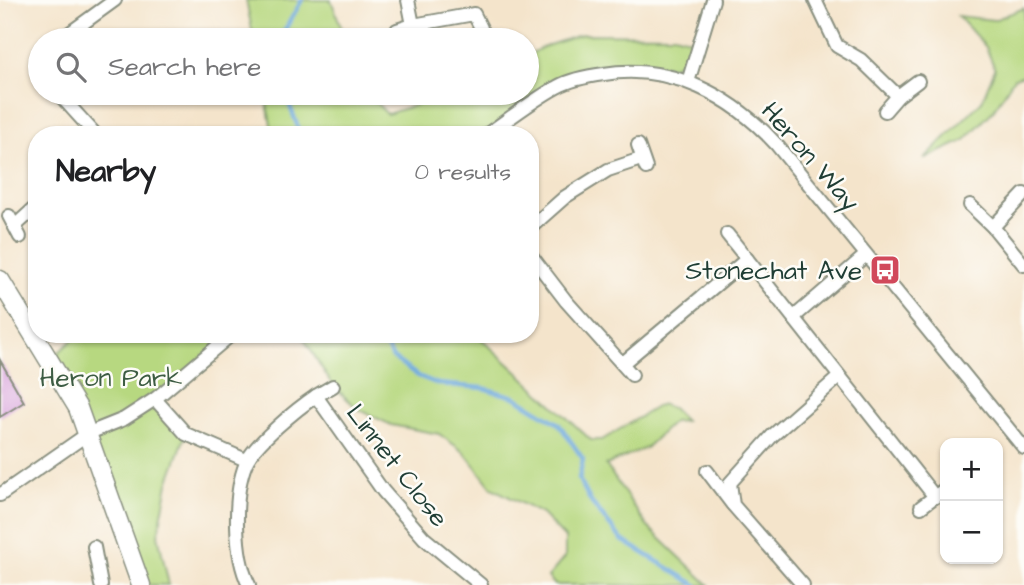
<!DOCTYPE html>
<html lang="en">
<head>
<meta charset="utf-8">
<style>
  :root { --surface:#fff; --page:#f6f6f6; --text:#202124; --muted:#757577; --line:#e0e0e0 }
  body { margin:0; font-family:"Architects Daughter",sans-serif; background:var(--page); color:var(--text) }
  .controls { position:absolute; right:21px; bottom:21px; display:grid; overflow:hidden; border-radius:14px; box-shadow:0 2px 5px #0004 }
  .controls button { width:63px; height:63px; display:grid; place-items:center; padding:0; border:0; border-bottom:2px solid var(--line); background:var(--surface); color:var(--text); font:35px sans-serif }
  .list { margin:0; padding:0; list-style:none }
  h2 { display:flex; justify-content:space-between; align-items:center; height:91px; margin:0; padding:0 28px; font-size:30px }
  h2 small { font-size:23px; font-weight:400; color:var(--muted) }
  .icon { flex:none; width:38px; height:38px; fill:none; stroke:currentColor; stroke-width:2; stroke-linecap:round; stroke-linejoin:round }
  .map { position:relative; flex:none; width:1024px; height:585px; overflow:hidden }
  .search { position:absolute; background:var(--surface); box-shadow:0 2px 5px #0004; left:28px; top:28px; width:511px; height:77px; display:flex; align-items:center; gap:18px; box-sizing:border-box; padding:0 24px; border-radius:38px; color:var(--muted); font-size:26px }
  .panel { position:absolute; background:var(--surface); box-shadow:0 2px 5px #0004; left:28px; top:126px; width:511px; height:217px; border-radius:28px }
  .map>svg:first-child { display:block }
  .green { fill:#b7d880; stroke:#6b8a5a; stroke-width:2 }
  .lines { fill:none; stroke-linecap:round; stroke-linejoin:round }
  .stream { stroke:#6aa7dc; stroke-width:4.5 }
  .building { fill:#d7a0dc }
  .street-casing { stroke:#8a9080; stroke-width:16 }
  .secondary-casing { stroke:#8a9080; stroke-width:21 }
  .street { stroke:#fff; stroke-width:12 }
  .secondary { stroke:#fff; stroke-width:18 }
  .labels { text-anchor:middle; stroke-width:5; stroke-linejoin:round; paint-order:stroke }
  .street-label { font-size:26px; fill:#1f3d34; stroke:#fdfcf7 }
  .poi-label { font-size:26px; fill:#1f3d34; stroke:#fdfcf7; text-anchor:end }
  .park-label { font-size:26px; fill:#3d5c43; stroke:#fdfcf7 }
</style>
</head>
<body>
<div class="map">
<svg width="1024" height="585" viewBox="0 0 1024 585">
  <rect width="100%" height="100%" fill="#fdfcf7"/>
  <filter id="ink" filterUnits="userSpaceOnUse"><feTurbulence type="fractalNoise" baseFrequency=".0143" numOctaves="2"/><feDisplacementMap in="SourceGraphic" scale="14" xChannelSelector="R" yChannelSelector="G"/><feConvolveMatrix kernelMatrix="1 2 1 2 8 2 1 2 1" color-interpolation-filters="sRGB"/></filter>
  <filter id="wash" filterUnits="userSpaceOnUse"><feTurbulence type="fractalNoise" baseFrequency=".00686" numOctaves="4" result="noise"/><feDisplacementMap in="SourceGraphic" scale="28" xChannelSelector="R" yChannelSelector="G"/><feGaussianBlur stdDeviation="1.57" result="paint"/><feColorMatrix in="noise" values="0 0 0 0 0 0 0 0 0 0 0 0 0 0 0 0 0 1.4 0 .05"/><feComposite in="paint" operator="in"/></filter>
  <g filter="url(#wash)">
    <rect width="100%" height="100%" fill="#f4e4cb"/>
    <g class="green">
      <polygon points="246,0 331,0 346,40 254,40"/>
      <polygon points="1024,8 1024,75 1014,78 993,111 964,141 924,159 982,101 995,69 986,47 958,16 994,20"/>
      <path d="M583 34 674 35 693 40C689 52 686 60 674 66L614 64 584 68 555 79 484 135H273L265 93H367L387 114 454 93H527V56L543 47Z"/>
      <polygon points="79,334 235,334 155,399 186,434 168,483 158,535 169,585 141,585 100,463 49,361"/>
      <polygon points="301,334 476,334 591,440 602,440 661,404 672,408 685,421 673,422 646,448 606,465 647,526 709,585 555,585 548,577 565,557 565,538 542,514 492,488 464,452 439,434 391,425 358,409 333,386"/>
    </g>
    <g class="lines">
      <g class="stream">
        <polyline points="279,40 302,0"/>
        <polyline points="285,93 301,135"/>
        <polyline points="384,334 387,348 393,358 418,376 438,384 483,388 515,397 559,424 583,459 579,479 591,502 622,540 696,585"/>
      </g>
    </g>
    <g id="blocks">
      <polygon class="building" points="0,360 24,402 0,417"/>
    </g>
  </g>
  <g filter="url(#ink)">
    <use href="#blocks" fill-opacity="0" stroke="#8a9080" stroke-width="2"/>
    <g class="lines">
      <g class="street-casing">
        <g id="street">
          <polyline points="408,0 413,25 474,14 481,28"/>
          <polyline points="815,0 837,46 861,60 898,96 918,81"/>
          <polyline points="397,30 413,25"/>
          <polyline points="60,40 115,0"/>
          <polyline points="688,82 713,0"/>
          <polyline points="58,93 96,135"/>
          <polyline points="885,111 898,96"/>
          <path d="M486 135C509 119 533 100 557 87 571 79 589 76 604 74 671 63 732 96 776 144L1024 448"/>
          <polyline points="638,145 646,168"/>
          <polyline points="1024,194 993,227 1024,265"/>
          <polyline points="970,205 993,227"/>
          <polyline points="9,216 20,237"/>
          <polyline points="15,226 37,206"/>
          <polyline points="530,228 565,197 608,170 641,159"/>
          <polyline points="727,234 747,259"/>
          <polyline points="530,254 566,301 632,375"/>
          <polyline points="794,317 866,255"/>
          <polyline points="623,363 747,259 935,497"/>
          <polyline points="316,396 333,386"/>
          <polyline points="155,399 186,434 246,460"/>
          <polyline points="707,471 732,504"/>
          <polyline points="0,495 89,433 124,419 155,399 232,334"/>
          <polyline points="921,507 945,489"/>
          <polyline points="94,547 101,585"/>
          <path d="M249 585C234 556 233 494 246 463 254 444 298 408 316 396L383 491 424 538 481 585"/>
          <polyline points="803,585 733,505 730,483 772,436 839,377"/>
        </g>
      </g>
      <g class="secondary-casing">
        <polyline id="secondary" points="0,280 78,408 141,585"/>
      </g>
      <use href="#street" class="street"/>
      <use href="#secondary" class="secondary"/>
    </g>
  </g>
  <defs>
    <g id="bus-square" transform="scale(1.575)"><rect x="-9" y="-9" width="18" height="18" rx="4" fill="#d1495b" stroke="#fdfcf7"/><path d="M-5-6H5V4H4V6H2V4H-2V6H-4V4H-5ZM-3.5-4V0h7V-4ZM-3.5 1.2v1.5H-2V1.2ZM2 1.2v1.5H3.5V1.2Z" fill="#fff"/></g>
  </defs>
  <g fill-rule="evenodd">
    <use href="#bus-square" x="885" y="270"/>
  </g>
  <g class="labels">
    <g class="street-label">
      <text transform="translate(811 156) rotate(49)" y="9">Heron Way</text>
      <text transform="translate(398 465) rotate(52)" y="9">Linnet Close</text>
    </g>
    <g class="poi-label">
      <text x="862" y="279">Stonechat Ave</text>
    </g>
    <g class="park-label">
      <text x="111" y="386">Heron Park</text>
    </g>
  </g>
</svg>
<div class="controls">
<button>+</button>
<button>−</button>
</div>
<div class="search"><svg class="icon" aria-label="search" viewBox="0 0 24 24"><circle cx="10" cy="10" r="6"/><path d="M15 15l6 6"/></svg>Search here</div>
<section class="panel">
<h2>Nearby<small>0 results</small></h2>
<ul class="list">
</ul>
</section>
</div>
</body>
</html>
